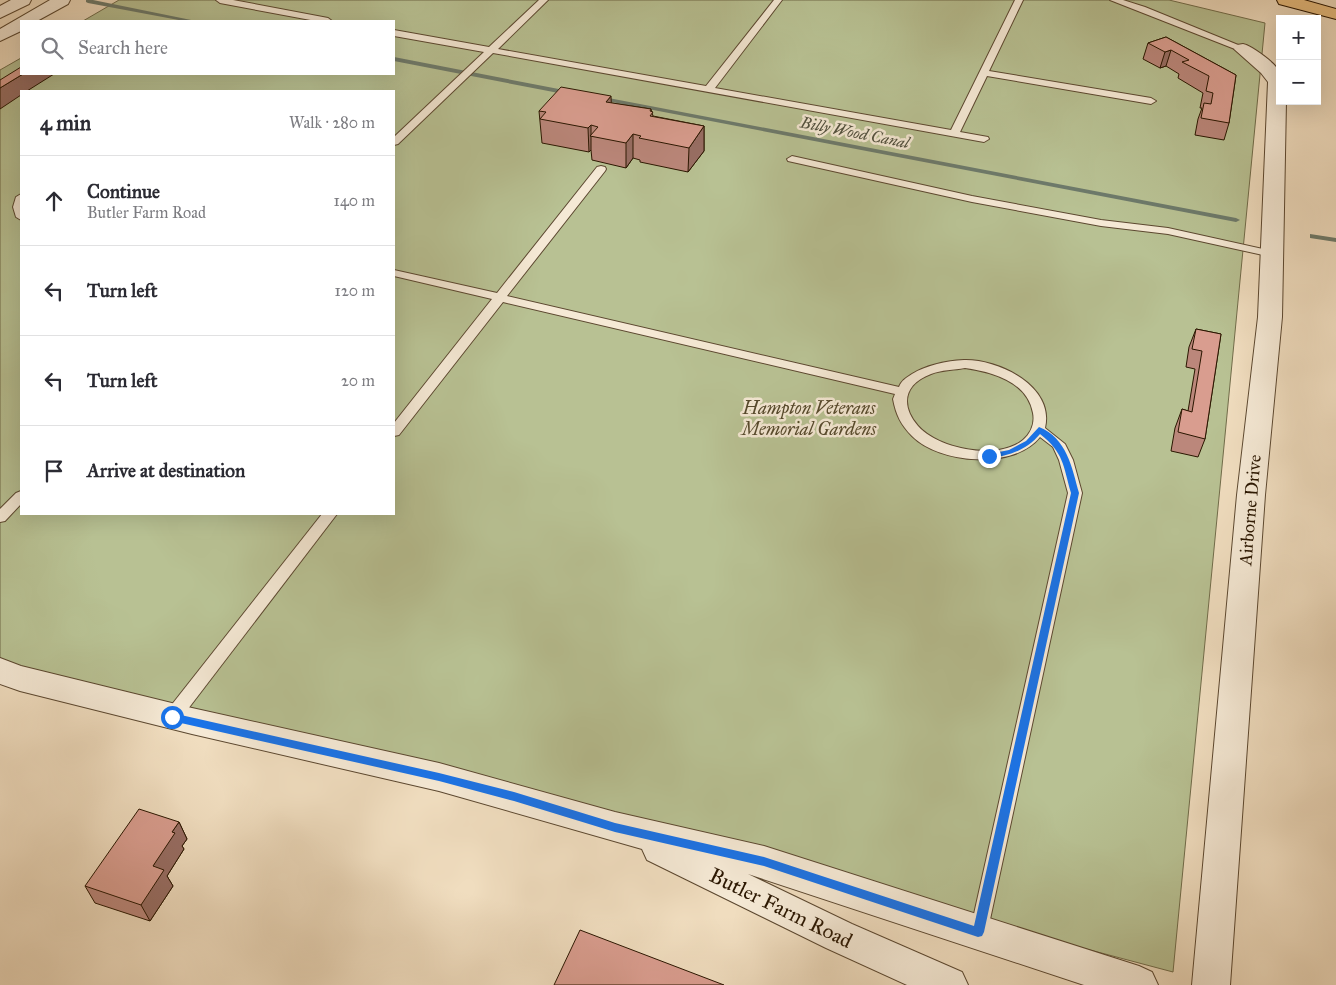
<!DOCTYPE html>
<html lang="en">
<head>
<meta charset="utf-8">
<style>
  :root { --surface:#fff; --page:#f2f2f3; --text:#2b2b33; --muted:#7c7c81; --line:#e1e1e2 }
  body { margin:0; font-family:"IM FELL Great Primer",serif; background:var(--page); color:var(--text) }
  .controls { position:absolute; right:15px; top:15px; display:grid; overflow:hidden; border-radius:0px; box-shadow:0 5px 20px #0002 }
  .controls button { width:45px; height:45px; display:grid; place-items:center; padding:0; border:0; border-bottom:1px solid var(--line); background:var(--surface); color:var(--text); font:25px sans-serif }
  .stop { position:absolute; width:15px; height:15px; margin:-11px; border:4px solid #1a73e8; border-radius:50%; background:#fff }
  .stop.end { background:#1a73e8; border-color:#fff; box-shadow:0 1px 5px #0008 }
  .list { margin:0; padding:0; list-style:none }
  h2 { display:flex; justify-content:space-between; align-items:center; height:65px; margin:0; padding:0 20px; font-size:21px }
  h2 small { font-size:16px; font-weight:400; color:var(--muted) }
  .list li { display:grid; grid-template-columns:32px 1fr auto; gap:15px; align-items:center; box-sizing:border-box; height:90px; padding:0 20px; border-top:1px solid var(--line) }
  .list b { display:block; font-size:19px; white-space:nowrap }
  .list p { margin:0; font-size:16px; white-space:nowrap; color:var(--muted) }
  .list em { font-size:16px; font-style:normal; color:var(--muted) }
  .icon { flex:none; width:28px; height:28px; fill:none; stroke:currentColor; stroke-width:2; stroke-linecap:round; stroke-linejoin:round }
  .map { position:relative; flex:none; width:1336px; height:985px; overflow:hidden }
  .search { position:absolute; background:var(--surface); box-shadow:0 5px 20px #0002; left:20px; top:20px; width:375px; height:55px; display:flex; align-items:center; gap:12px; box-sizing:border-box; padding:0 18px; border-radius:0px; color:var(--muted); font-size:19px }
  .panel { position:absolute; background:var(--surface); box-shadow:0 5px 20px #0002; left:20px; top:90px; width:375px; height:425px; border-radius:0px }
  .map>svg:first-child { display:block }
  .green { fill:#b8c193; stroke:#716c4a; fill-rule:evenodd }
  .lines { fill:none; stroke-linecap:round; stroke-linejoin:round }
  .stream { fill:#6d7a6b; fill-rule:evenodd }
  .service-casing { stroke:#5c4830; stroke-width:2 }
  .minor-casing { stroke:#5c4830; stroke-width:2 }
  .tertiary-casing { stroke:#5c4830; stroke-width:2 }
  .primary-casing { stroke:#2a1600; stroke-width:2 }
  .service { fill:#f5e9d5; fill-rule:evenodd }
  .minor { fill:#f5e9d5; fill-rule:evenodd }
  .tertiary { fill:#f5e9d5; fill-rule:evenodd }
  .primary { fill:#e8be80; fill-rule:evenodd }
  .wall { fill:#bb877b; stroke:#2a1600 }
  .shaded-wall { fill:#986e64; stroke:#2a1600 }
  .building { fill:#d99d8f; stroke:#2a1600 }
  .route { fill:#1a73e8 }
  .labels { text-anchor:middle; stroke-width:5; stroke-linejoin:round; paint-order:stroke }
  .far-water-label { font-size:16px; font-style:italic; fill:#51503e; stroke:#f5e9d5 }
  .park-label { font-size:18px; font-style:italic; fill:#55492c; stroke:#f5e9d5 }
  .street-label { font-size:18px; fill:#2a1600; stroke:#f5e9d5 }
  .near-street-label { font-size:21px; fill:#2a1600; stroke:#f5e9d5 }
</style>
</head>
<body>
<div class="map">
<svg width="1336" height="985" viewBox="0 0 1336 985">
  <rect width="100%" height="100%" fill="#f0ddbf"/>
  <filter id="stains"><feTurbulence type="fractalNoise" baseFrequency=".004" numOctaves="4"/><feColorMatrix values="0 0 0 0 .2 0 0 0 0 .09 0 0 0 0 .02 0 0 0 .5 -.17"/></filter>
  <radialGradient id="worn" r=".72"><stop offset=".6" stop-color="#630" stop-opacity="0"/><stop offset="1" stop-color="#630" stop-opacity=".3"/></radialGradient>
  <path class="green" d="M119 0H1169L1265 23 1173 972 0 661V70L21 58V74H394V21H83ZM21 91H394V514H21Z"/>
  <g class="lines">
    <g class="stream">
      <polygon points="86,0 93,0 196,21 184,21 88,3 86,2"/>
      <polygon points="394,57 569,91 572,93 569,95 394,61"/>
      <polygon points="598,96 1236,218 1240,220 1236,222 596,99 595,98"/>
      <polygon points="1310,234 1336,238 1336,242 1310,238"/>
    </g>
    <g class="service-casing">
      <g id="service">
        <polygon points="216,0 233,0 328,18 332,21 316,21 220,3"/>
        <polygon points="539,0 548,0 498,49 706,86 774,0 782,0 715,88 951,130 1015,0 1023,0 989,71 1151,98 1156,101 1151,104 987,76 960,132 988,137 989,139 984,142 493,53 398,144 394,145 394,137 484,52 394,36 394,30 489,47"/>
        <polygon points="1110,0 1123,0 1145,7 1248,49 1246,51 1240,51"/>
        <polygon points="792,156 972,196 1101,220 1168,228 1272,251 1278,254 1272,257 1168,234 1101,226 972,202 788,161 787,159"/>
        <path d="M601 166 605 167 606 169 605 171 507 296 899 387C902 380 906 378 912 374 927 365 946 361 964 360 998 359 1055 386 1045 428L1065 444 1073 460 1082 493 986 938 979 941 972 938 970 932 1068 493 1059 460 1053 447 1040 437C1014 470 940 464 912 436 901 425 896 415 893 399L895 394 503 302 399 435 394 436V423L492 299 394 276V270L497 293 597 167ZM965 368C992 372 1027 381 1033 413 1035 423 1031 433 1023 440 998 461 938 449 918 426 900 405 904 384 931 374 941 370 954 370 965 368Z"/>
        <polygon points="21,194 21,220 16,217 13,207 16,197"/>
        <polygon points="21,491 21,504 5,521 0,522 0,509 16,493"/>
        <polygon points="322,514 337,514 178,722 172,724 166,722 164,717 166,712"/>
      </g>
    </g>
    <g class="minor-casing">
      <path id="minor" d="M1243 44C1252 46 1277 64 1280 73 1282 81 1280 93 1280 101H1286L1282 317 1265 495 1230 985H1192L1237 495 1258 317 1268 82 1261 73 1234 49 1237 45Z"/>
    </g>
    <g class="tertiary-casing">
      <g id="tertiary">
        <polygon points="11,0 31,0 29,4 0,18 0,6"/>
        <polygon points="50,0 70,0 68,4 37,21 21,21 21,31 0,41 0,29"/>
        <polygon points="0,658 21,666 192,708 439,763 615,812 764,846 1139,966 1152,972 1158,985 1084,985 748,874 852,924 962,972 968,985 907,985 826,948 647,860 642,849 439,791 192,734 20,691 0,684"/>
      </g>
    </g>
    <g class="primary-casing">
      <polygon id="primary" points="1277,0 1304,0 1336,9 1336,19 1279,4"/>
    </g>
    <use href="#service" class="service"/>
    <use href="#minor" class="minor"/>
    <use href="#tertiary" class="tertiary"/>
    <use href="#primary" class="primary"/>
  </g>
  <g class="wall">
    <polygon points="1166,37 1236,75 1229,123 1224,140 1195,135 1198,119 1202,108 1200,108 1203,93 1178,78 1179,74 1166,66 1160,68 1143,59 1148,43"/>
    <polygon points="611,103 651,109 653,116 704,126 704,151 688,172 640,162 640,160 633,158 626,168 592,160 591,150 589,152 542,143 539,111"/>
    <polygon points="1196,329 1221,334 1205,439 1198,457 1171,451 1175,428 1182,409 1188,411 1195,369 1186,367 1189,347"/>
    <polygon points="179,822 187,839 182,846 184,849 167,876 173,886 150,921 95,903 85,886"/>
  </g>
  <g class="shaded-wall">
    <polygon points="1171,50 1166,66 1160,68 1165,52"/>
    <polygon points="23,74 54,74 27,91 21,91 21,95 0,109 0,88"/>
    <polygon points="611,96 612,120 606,102"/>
    <polygon points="591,125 591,150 589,152 588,128"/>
    <polygon points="704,126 704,151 688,172 689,148"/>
    <polygon points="633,134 633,158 626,168 626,143"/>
    <polygon points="179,822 187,839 182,846 184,849 167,876 173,886 150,921 141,905 153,866 172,832"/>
  </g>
  <g class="building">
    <polygon points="1166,37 1236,75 1229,123 1201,118 1204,103 1211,104 1213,93 1206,91 1209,76 1182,62 1189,60 1171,50 1165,52 1148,43"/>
    <polygon points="21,67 21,74 23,74 0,88 0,80"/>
    <polygon points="561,87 611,96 606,102 651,109 650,111 653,112 650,116 704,126 689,148 639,138 641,136 633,134 626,143 590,136 598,127 591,125 588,128 540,119 546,112 539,111"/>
    <polygon points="1196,329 1221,334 1205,439 1178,432 1182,409 1192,412 1202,351 1192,349"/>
    <polygon points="139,809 179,822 172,832 175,833 153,866 164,870 141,905 85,886"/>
    <polygon points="580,930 724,985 554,985"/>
  </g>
  <path class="route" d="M1039 427C1067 438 1072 468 1079 493L984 932 982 936 978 937 764 866 615 832 514 801 439 781 172 721 167 717 172 713 439 773 514 792 615 823 764 857 974 926 1071 493C1063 465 1064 453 1040 434 1026 451 1009 455 989 459L985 456 989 454 1009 450 1026 441Z"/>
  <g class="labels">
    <g class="far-water-label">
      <text transform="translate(855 132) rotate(11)" y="6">Billy Wood Canal</text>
    </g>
    <g class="park-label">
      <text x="809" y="414">Hampton Veterans<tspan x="809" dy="21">Memorial Gardens</tspan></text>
    </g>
    <g class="street-label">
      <text transform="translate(1250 510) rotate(-85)" y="6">Airborne Drive</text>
    </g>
    <g class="near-street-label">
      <text transform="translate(781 908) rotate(26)" y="7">Butler Farm Road</text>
    </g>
  </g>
  <rect width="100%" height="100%" filter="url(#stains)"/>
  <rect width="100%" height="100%" fill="url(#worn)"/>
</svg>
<div class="controls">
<button>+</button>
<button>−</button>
</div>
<div class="stop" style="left:172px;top:717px"></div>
<div class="stop end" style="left:989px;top:456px"></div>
<div class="search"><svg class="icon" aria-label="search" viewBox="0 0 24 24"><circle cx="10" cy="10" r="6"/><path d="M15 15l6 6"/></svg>Search here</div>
<section class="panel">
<h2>4 min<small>Walk · 280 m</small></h2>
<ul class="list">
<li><svg class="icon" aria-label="ahead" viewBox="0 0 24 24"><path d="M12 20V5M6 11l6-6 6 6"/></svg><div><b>Continue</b><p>Butler Farm Road</p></div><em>140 m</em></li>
<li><svg class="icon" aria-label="left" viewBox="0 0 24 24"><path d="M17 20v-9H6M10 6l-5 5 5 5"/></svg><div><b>Turn left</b></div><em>120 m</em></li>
<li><svg class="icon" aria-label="left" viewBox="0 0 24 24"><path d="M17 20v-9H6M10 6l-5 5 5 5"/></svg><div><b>Turn left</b></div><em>20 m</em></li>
<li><svg class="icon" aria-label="arrive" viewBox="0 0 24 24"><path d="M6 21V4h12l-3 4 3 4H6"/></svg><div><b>Arrive at destination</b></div></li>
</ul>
</section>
</div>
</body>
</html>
